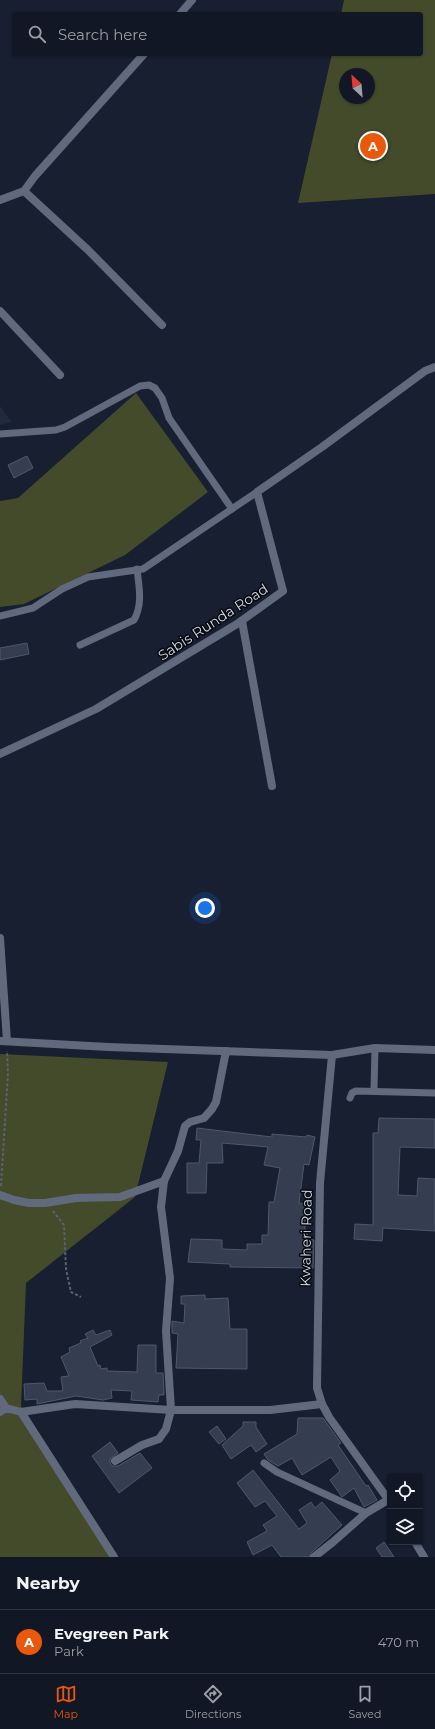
<!DOCTYPE html>
<html lang="en">
<head>
<meta charset="utf-8">
<style>
  :root { --surface:#111724; --page:#1a202c; --text:#f1f3f6; --muted:#9c9fa6; --line:#303641; --accent:#ea580c }
  body { margin:0; font-family:Montserrat,sans-serif; background:var(--page); color:var(--text) }
  .controls { position:absolute; right:12px; bottom:12px; display:grid; overflow:hidden; border-radius:4px; box-shadow:0 1px 3px #0004 }
  .controls button { width:36px; height:36px; display:grid; place-items:center; padding:0; border:0; border-bottom:1px solid var(--line); background:var(--surface); color:var(--text); font:20px sans-serif }
  .compass { position:absolute; left:339px; top:68px; width:36px; height:36px; border-radius:50%; background:var(--surface); box-shadow:0 1px 3px #0004; rotate:334deg }
  .you { position:absolute; left:205px; top:908px; width:14px; height:14px; margin:-10px; border:3px solid #fff; border-radius:50%; background:#1a73e8; box-shadow:0 0 0 6px #1a73e833 }
  .badge { display:grid; place-items:center; width:26px; height:26px; border-radius:50%; background:var(--accent); color:#fff; font-size:13px; font-weight:700 }
  .pin { position:absolute; translate:-50% -50%; border:2px solid #fff; box-shadow:0 1px 4px #0006 }
  .list { margin:0; padding:0; list-style:none }
  h2 { display:flex; justify-content:space-between; align-items:center; height:52px; margin:0; padding:0 16px; font-size:17px }
  h2 small { font-size:13px; font-weight:400; color:var(--muted) }
  .list li { display:grid; grid-template-columns:26px 1fr auto; gap:12px; align-items:center; box-sizing:border-box; height:64px; padding:0 16px; border-top:1px solid var(--line) }
  .list b { display:block; font-size:15px; white-space:nowrap }
  .list p { margin:0; font-size:13px; white-space:nowrap; color:var(--muted) }
  .list em { font-size:13px; font-style:normal; color:var(--muted) }
  .icon { flex:none; width:22px; height:22px; fill:none; stroke:currentColor; stroke-width:2; stroke-linecap:round; stroke-linejoin:round }
  .map { position:relative; flex:none; width:435px; height:1557px; overflow:hidden }
  .search { position:absolute; background:var(--surface); box-shadow:0 1px 3px #0004; left:12px; right:12px; top:12px; height:44px; display:flex; align-items:center; gap:10px; box-sizing:border-box; padding:0 14px; border-radius:4px; color:var(--muted); font-size:15px }
  .sheet { height:116px; background:var(--surface) }
  nav { display:flex; justify-content:space-around; align-items:center; box-sizing:border-box; height:56px; border-top:1px solid var(--line); background:var(--surface); font-size:11px; color:var(--muted) }
  nav a { display:grid; justify-items:center; gap:2px }
  nav .on { color:var(--accent) }
  .map>svg:first-child { display:block }
  .built { fill:#1f2a3f }
  .green { fill:#444b2b; fill-rule:evenodd }
  .building { fill:#343e50; stroke:#4e586b }
  .lines { fill:none; stroke-linecap:round; stroke-linejoin:round }
  .path { stroke:#5a6170; stroke-width:2; stroke-dasharray:3 2; stroke-linecap:butt }
  .service { stroke:#606a7c; stroke-width:7 }
  .minor { stroke:#606a7c; stroke-width:8 }
  .labels { text-anchor:middle; stroke-width:3; stroke-linejoin:round; paint-order:stroke }
  .street-label { font-size:14px; fill:#d2d8e3; stroke:#060910 }
</style>
</head>
<body>
<div class="map">
<svg width="435" height="1557" viewBox="0 0 435 1557">
  <rect width="100%" height="100%" fill="#171f30"/>
  <polygon class="built" points="0,406 12,422 0,425"/>
  <g class="green">
    <path d="M344 0H435V194L298 203 332 54H421V14H341ZM345 74H369V98H345Z"/>
    <polygon points="136,393 208,492 125,555 24,604 0,607 0,501 18,498"/>
    <polygon points="0,1054 168,1062 135,1197 26,1283 21,1406 110,1557 0,1557"/>
  </g>
  <g class="building">
    <polygon points="27,456 33,468 14,478 8,465"/>
    <polygon points="27,643 29,654 0,660 0,648"/>
    <polygon points="379,1118 435,1119 435,1148 400,1147 398,1195 417,1196 418,1178 435,1179 435,1231 383,1228 382,1241 354,1239 355,1224 373,1225 373,1133 378,1133"/>
    <polygon points="197,1128 272,1137 272,1134 306,1137 307,1135 315,1137 309,1165 304,1164 299,1203 305,1204 305,1230 307,1230 307,1239 314,1240 313,1268 230,1267 230,1264 188,1262 191,1239 222,1240 222,1249 247,1250 247,1244 262,1244 262,1235 268,1235 269,1202 274,1202 280,1168 264,1165 268,1147 222,1143 223,1163 207,1163 206,1193 187,1193 187,1163 199,1163 201,1140 196,1140"/>
    <polygon points="205,1295 205,1299 228,1298 230,1329 247,1329 247,1369 176,1368 178,1334 172,1333 172,1321 184,1323 185,1304 181,1304 181,1296"/>
    <polygon points="93,1330 96,1335 110,1330 112,1335 90,1347 98,1366 100,1365 101,1369 107,1368 107,1371 137,1372 138,1345 156,1345 156,1373 163,1373 164,1392 164,1395 159,1395 158,1402 131,1400 132,1391 111,1390 112,1398 103,1400 76,1396 37,1404 37,1399 25,1400 24,1384 44,1383 47,1391 63,1391 61,1377 69,1376 61,1357 70,1352 69,1348 81,1343 80,1341 88,1338 85,1334"/>
    <polygon points="298,1418 323,1418 341,1443 338,1445 366,1486 368,1485 377,1500 364,1507 354,1488 342,1497 330,1480 340,1471 331,1457 302,1475 292,1458 278,1466 268,1460 264,1454 297,1434"/>
    <polygon points="243,1422 256,1422 256,1427 267,1444 256,1452 251,1445 231,1459 222,1445 243,1426"/>
    <polygon points="217,1426 226,1439 219,1444 209,1432"/>
    <polygon points="110,1442 118,1453 110,1459 110,1463 112,1466 118,1466 140,1453 152,1468 119,1493 92,1456"/>
    <polygon points="253,1470 299,1529 307,1523 299,1510 311,1502 315,1508 322,1502 342,1525 311,1553 309,1557 281,1557 272,1545 253,1555 247,1542 267,1531 263,1525 277,1516 265,1501 255,1507 237,1483"/>
    <polygon points="384,1542 394,1557 382,1557 376,1548"/>
  </g>
  <g class="lines">
    <g class="path">
      <polyline points="1,1186 8,1073 7,1051"/>
      <polyline points="53,1211 64,1225 66,1269 71,1292 81,1297"/>
    </g>
    <g class="service">
      <polyline points="0,434 56,430 65,427 140,386 149,385 155,388 162,398 169,418 232,509"/>
      <polyline points="0,616 33,608 62,589 88,577 143,569 257,492"/>
      <path d="M80 645 134 620C143 604 139 587 137 569"/>
      <polyline points="374,1090 375,1048"/>
      <polyline points="350,1098 352,1093 356,1091 435,1093"/>
      <polyline points="264,1463 277,1472 366,1513"/>
    </g>
    <g class="minor">
      <polyline points="180,14 192,0"/>
      <polyline points="24,191 88,250 162,325"/>
      <polyline points="0,200 24,191 35,176 144,54"/>
      <polyline points="0,311 60,375"/>
      <polyline points="242,621 272,786"/>
      <polyline points="0,754 96,709 237,624 283,591 257,492 322,447 425,371 435,367"/>
      <polyline points="0,938 7,1041"/>
      <polyline points="0,1041 108,1047 332,1055 375,1048 435,1050"/>
      <polyline points="332,1055 320,1183 317,1388 322,1404 329,1417 390,1502"/>
      <polyline points="0,1195 14,1200 29,1203 45,1203 76,1198 120,1197 164,1181"/>
      <polyline points="0,1399 6,1408"/>
      <polyline points="0,1412 6,1408 21,1412 75,1404 171,1410 270,1410 322,1404"/>
      <polyline points="21,1412 114,1557"/>
      <polyline points="115,1461 142,1445 159,1439 166,1429 171,1410 166,1331 170,1278 161,1207 164,1181 178,1151 185,1126 190,1122 204,1118 212,1109 216,1102 226,1051"/>
      <polyline points="415,1542 424,1557"/>
      <polyline points="314,1557 333,1542 366,1513 388,1500"/>
    </g>
  </g>
  <g class="labels">
    <g class="street-label">
      <text transform="translate(213 622) rotate(-33)" y="5">Sabis Runda Road</text>
      <text transform="translate(306 1238) rotate(-89)" y="5">Kwaheri Road</text>
    </g>
  </g>
</svg>
<div class="controls">
<button><svg class="icon" aria-label="locate" viewBox="0 0 24 24"><circle cx="12" cy="12" r="6"/><path d="M12 2v4M12 18v4M2 12h4M18 12h4"/></svg></button>
<button><svg class="icon" aria-label="layers" viewBox="0 0 24 24"><path d="M12 4l9 5-9 5-9-5zM3 14l9 5 9-5"/></svg></button>
</div>
<svg class="compass" viewBox="-18 -18 36 36"><path d="M0-13l5 13h-10z" fill="#e53935"/><path d="M0 13l5-13h-10z" fill="#9c9fa6"/></svg>
<div class="you"></div>
<div class="pin badge" style="left:373px;top:146px">A</div>
<div class="search"><svg class="icon" aria-label="search" viewBox="0 0 24 24"><circle cx="10" cy="10" r="6"/><path d="M15 15l6 6"/></svg>Search here</div>
</div>
<section class="sheet">
<h2>Nearby<small></small></h2>
<ul class="list">
<li><span class="badge">A</span><div><b>Evegreen Park</b><p>Park</p></div><em>470 m</em></li>
</ul>
</section>
<nav>
<a class="on"><svg class="icon" aria-label="map" viewBox="0 0 24 24"><path d="M3 6l6-2 6 2 6-2v14l-6 2-6-2-6 2zM9 4v14M15 6v14"/></svg>Map</a>
<a><svg class="icon" aria-label="directions" viewBox="0 0 24 24"><path d="M12 3l9 9-9 9-9-9zM9 14v-3h6M13 9l2 2-2 2"/></svg>Directions</a>
<a><svg class="icon" aria-label="saved" viewBox="0 0 24 24"><path d="M7 4h10v16l-5-4-5 4z"/></svg>Saved</a>
</nav>
</body>
</html>
